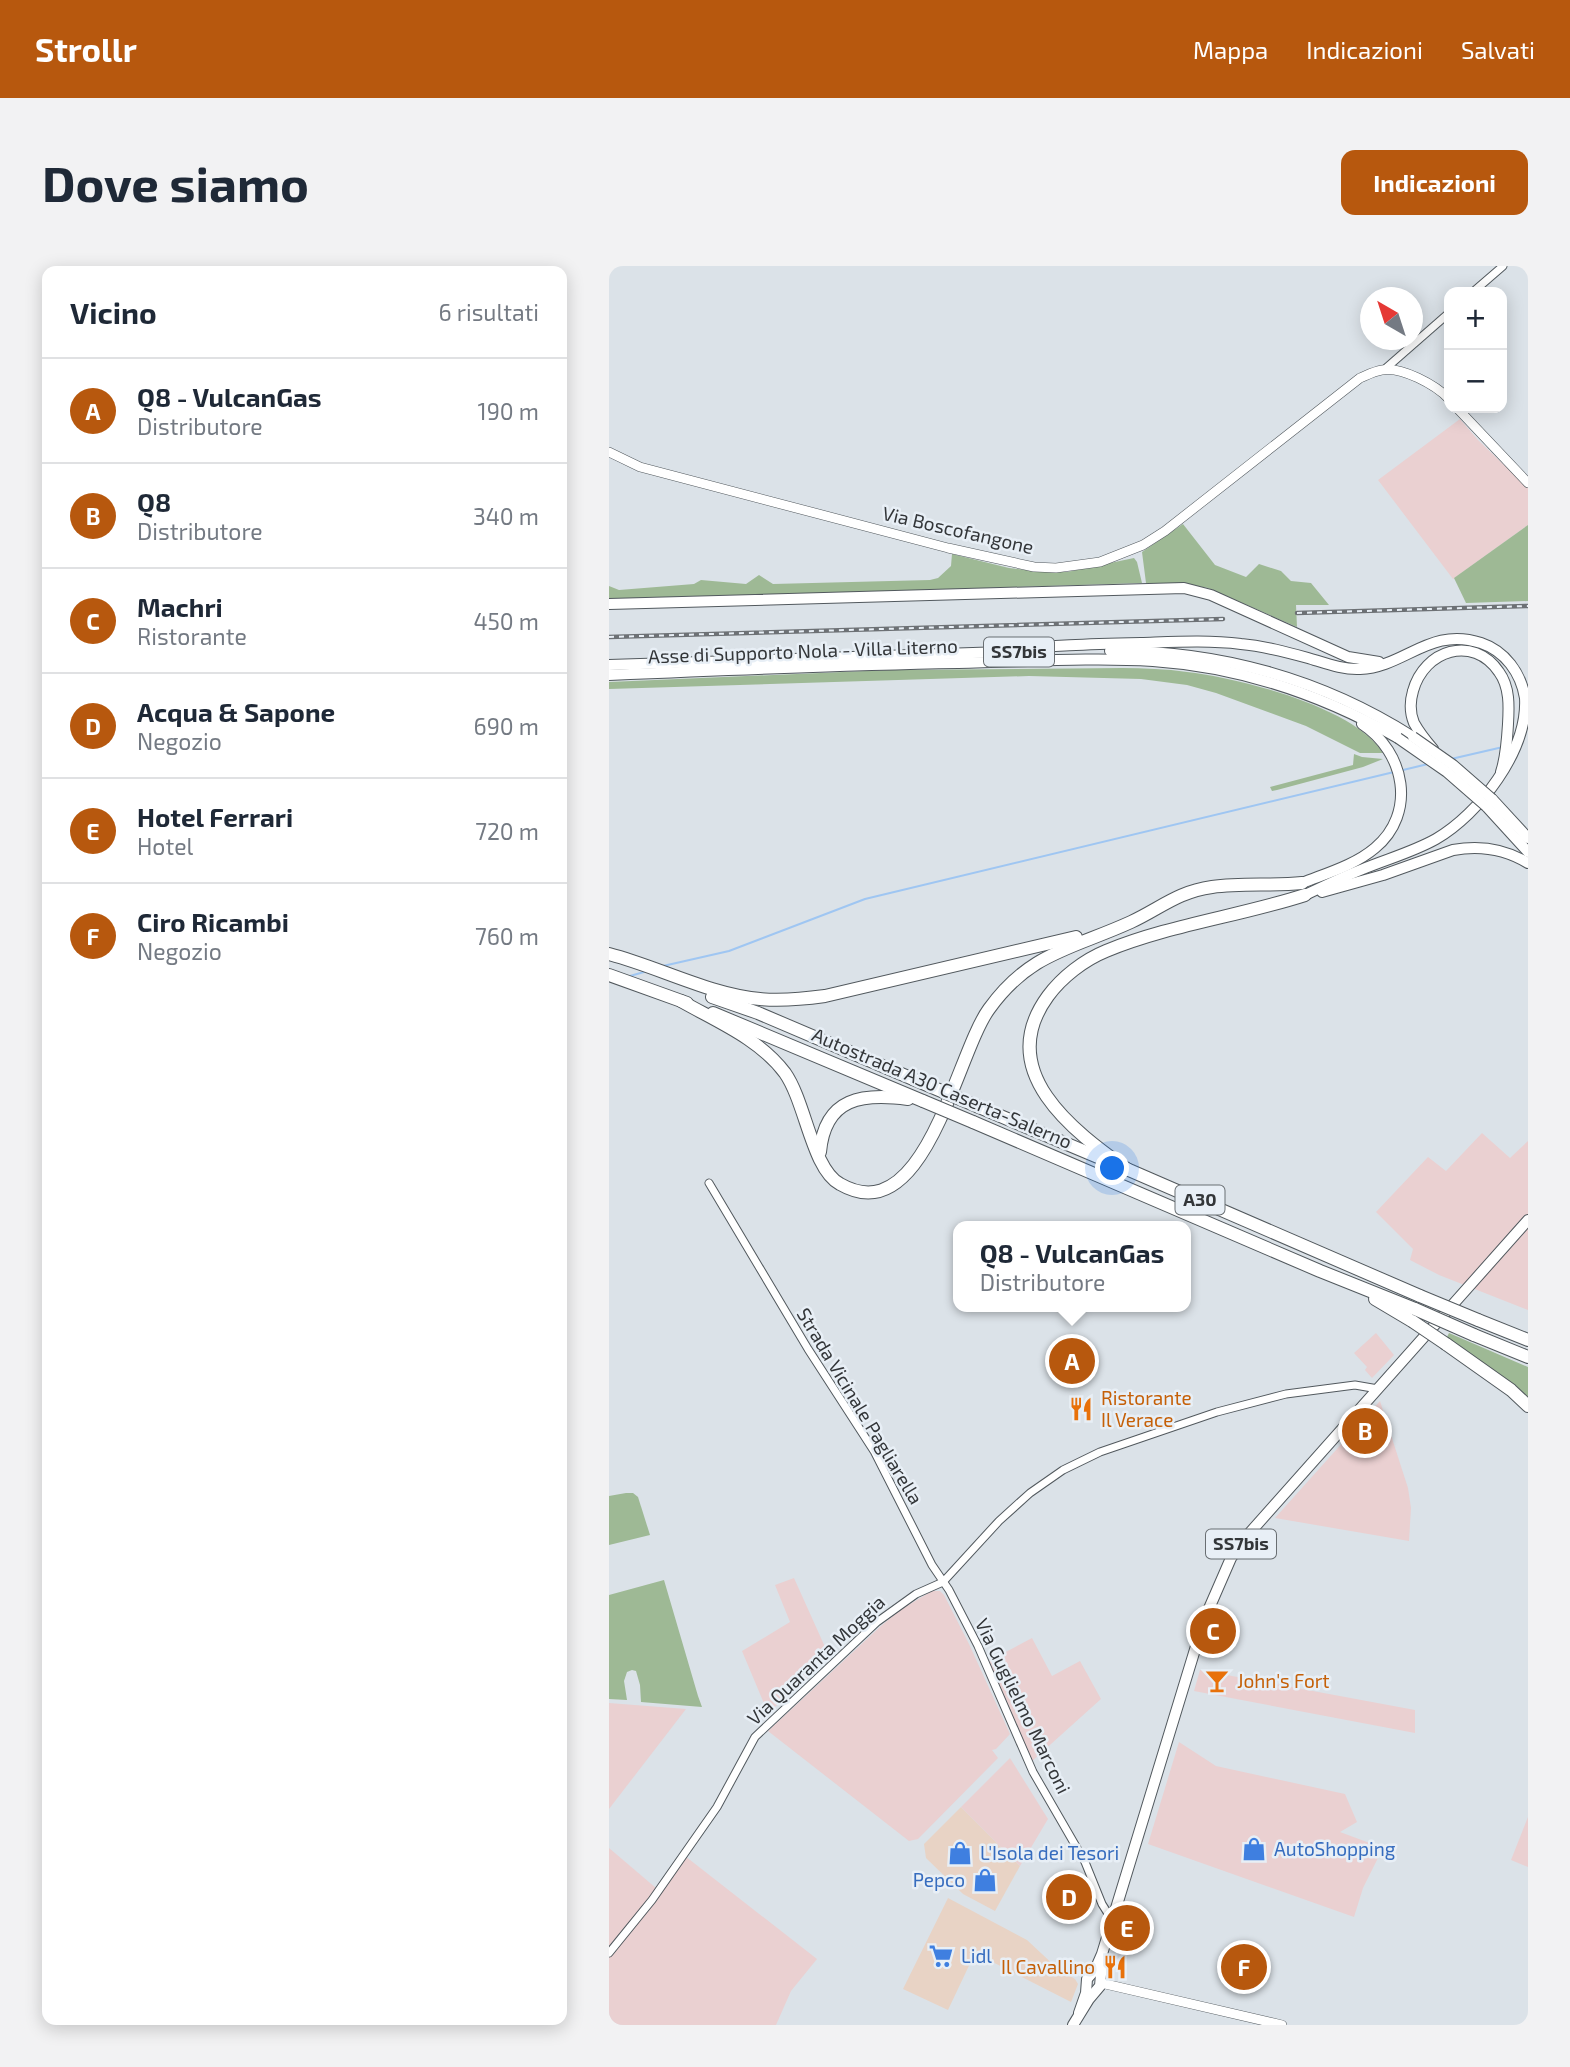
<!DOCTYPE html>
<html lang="it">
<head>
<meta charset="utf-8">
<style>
  :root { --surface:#fff; --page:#f2f2f3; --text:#1f2937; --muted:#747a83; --line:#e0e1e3; --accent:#b7580e }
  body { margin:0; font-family:"Exo 2",sans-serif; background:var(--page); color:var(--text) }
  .controls { position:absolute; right:21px; top:21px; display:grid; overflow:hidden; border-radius:14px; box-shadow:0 4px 18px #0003 }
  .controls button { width:63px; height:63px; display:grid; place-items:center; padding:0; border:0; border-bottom:2px solid var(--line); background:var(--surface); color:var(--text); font:35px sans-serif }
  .compass { position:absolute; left:751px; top:21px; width:63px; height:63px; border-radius:50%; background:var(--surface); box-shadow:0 4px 18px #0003; rotate:321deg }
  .you { position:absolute; left:504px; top:903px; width:24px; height:24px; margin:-18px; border:5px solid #fff; border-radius:50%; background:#1a73e8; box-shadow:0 0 0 10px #1a73e833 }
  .badge { display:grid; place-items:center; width:46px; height:46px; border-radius:50%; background:var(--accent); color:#fff; font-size:23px; font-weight:700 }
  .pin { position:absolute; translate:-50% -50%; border:4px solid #fff; box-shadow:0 2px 7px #0006 }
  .popup { position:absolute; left:344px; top:955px; width:238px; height:91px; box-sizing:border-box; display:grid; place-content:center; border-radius:14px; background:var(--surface); filter:drop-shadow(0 2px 5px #0005); font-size:23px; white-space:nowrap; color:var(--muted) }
  .popup b { font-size:26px; color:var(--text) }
  .popup::after { content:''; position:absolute; left:50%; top:100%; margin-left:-14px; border:14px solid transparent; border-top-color:var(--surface) }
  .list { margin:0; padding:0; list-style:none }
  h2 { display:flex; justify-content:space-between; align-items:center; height:91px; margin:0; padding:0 28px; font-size:30px }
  h2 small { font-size:23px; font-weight:400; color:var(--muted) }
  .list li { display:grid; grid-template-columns:46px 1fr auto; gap:21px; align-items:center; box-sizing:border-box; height:105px; padding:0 28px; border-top:2px solid var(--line) }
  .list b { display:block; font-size:26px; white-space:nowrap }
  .list p { margin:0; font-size:23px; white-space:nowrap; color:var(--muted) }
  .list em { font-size:23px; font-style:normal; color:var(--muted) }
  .map { position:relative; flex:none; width:919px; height:1759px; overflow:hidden; border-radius:14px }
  header { display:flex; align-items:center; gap:42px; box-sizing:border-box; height:98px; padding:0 35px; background:var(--accent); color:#fff }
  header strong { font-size:33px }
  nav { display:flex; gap:38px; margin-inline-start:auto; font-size:24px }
  .intro { display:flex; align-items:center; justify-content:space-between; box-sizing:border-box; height:168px; padding:0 42px }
  h1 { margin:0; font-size:49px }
  .button { padding:18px 32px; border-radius:14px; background:var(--accent); color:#fff; font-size:24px; font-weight:700 }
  main { display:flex; gap:42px; padding:0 42px }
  aside { flex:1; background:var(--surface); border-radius:14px; box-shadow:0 4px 18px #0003 }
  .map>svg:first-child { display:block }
  .commercial { fill:#e8d3c5 }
  .industrial { fill:#ead0d1 }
  .green { fill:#9eb995 }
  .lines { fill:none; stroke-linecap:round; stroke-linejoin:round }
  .stream { stroke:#9fc6f2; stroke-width:2 }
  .minor-casing { stroke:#52595e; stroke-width:9 }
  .tertiary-casing { stroke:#52595e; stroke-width:10 }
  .primary-casing { stroke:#52595e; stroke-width:12 }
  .trunk-casing { stroke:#52595e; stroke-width:12 }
  .motorway-casing { stroke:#52595e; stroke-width:14 }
  .minor { stroke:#fff; stroke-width:7 }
  .tertiary { stroke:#fff; stroke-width:9 }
  .primary { stroke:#fff; stroke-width:10 }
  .trunk { stroke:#fff; stroke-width:10 }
  .motorway { stroke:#fff; stroke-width:12 }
  .rail-casing { stroke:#6d7175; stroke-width:4.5 }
  .rail { stroke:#e8eff6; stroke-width:2; stroke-dasharray:5; stroke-linecap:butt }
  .trunk-bridge-casing { stroke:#52595e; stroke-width:12; stroke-linecap:butt }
  .motorway-bridge-casing { stroke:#52595e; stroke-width:14; stroke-linecap:butt }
  .trunk-bridge { stroke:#fff; stroke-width:10 }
  .motorway-bridge { stroke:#fff; stroke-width:12 }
  .labels { text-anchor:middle; stroke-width:5; stroke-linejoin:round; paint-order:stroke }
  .shield { fill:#e8eff6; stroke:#696e72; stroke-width:2 }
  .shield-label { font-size:18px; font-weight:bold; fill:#333639 }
  .street-label { font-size:19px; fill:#333639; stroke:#e8eff6 }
  .food-label { font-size:19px; fill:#c56008; stroke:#e8eff6; text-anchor:start }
  .shop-label { font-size:19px; fill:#366cbe; stroke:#e8eff6; text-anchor:start }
</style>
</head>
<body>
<header>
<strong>Strollr</strong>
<nav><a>Mappa</a><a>Indicazioni</a><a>Salvati</a></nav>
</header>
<div class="intro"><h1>Dove siamo</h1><a class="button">Indicazioni</a></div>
<main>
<aside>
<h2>Vicino<small>6 risultati</small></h2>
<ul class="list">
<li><span class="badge">A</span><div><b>Q8 - VulcanGas</b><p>Distributore</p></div><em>190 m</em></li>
<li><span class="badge">B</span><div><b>Q8</b><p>Distributore</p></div><em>340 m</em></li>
<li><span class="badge">C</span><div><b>Machri</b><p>Ristorante</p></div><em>450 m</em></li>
<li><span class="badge">D</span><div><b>Acqua &amp; Sapone</b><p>Negozio</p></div><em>690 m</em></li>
<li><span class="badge">E</span><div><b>Hotel Ferrari</b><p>Hotel</p></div><em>720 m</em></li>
<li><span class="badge">F</span><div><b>Ciro Ricambi</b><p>Negozio</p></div><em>760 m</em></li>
</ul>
</aside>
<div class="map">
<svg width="919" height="1759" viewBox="0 0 919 1759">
  <rect width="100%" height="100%" fill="#dbe2e8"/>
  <g class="commercial">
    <polygon points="352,1541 411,1600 386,1645 354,1628 317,1592 315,1578"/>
    <polygon points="339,1632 418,1674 448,1702 466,1713 469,1718 462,1736 366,1687 339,1744 294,1723"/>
  </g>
  <g class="industrial">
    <polygon points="851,153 869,174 919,222 919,259 844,313 769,214"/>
    <polygon points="873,867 901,892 919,875 919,1044 830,1009 801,994 804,983 767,946 819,891 837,905"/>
    <polygon points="767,1067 785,1089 763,1112 756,1104 758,1101 745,1087"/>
    <polygon points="771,1135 799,1222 802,1242 800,1275 666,1252"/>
    <polygon points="185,1312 221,1392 159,1447 133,1385 181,1356 166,1319"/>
    <polygon points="323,1325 331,1325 335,1329 360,1378 401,1468 387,1483 383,1484 389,1492 309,1573 300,1575 159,1465 272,1360 291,1344"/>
    <polygon points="423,1372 443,1410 471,1395 492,1433 422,1496 380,1395"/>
    <polygon points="591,1404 806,1444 806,1467 585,1425"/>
    <polygon points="0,1437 77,1443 0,1543"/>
    <polygon points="570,1476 607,1500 736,1528 748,1556 731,1566 774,1582 754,1622 745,1651 539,1578"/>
    <polygon points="401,1492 439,1553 411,1600 352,1541"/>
    <polygon points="919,1551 919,1601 902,1594"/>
    <polygon points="0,1582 47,1622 34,1641 0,1680"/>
    <polygon points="76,1590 208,1693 182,1725 167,1759 0,1759 0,1692 47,1635"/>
  </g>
  <g class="green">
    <polygon points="574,258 606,299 637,311 650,298 672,305 682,315 702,317 720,339 687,339 688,361 599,322 572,317 537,317 533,286"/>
    <polygon points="919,259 919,335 857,337 845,312"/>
    <polygon points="343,288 400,302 433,306 458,306 525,292 528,296 533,317 0,334 0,320 10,324 85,318 92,314 137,318 150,309 164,318 321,314 329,312 342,300"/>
    <path d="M513 402C535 402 557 403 578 406 630 412 746 441 774 487H751L697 460 607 427 578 419 532 413 420 410 0 423V416L280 404Z"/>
    <polygon points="745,488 753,491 774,493 754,501 668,524 663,525 661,521 744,499"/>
    <polygon points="840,1067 919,1101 919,1131 837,1073"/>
    <polygon points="17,1227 24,1227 29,1231 41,1269 0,1279 0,1230"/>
    <polygon points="55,1314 89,1430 93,1441 32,1436 31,1419 27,1405 23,1404 18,1406 15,1415 18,1434 0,1433 0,1329"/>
  </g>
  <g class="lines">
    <g class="stream">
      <polyline points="842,493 894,481"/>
      <polyline points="794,504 819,498"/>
      <polyline points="54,700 120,685 256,633 785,506"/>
      <polyline points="21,710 35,706"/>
    </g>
    <g class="minor-casing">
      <g id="minor">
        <polyline points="864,26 894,0"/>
        <polyline points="776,103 840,47"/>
        <polyline points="100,917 199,1083 265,1185 323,1299 340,1324 369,1380 424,1506 476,1596 493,1638 503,1654"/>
        <polyline points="0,1687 43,1634 108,1541 146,1471 268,1356 307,1328 334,1316 390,1255 421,1227 454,1204 491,1186 608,1146 677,1128 746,1119 769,1123"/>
      </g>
    </g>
    <g class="tertiary-casing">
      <g id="tertiary">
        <polyline points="848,142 919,217"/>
        <path d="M0 186 31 201 339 282 425 301 447 302 491 296 534 279 556 265 751 112C758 109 766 105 773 104 792 100 827 119 840 133"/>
        <polyline points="492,1717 673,1759"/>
      </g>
    </g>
    <g class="primary-casing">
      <g id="primary">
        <polyline points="470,1747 477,1727 478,1713 486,1704 493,1688 595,1354 622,1292 637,1271 919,954"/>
        <polyline points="464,1759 480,1733 491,1720 493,1697"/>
      </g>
    </g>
    <g class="trunk-casing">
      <g id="trunk">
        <polyline points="0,338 575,322 602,329 739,391 770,396"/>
        <path d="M501 385C609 384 713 413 804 471"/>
        <path d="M389 386C437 379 484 378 532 377 565 376 599 374 632 378 655 380 677 386 699 392 716 397 734 404 751 403 796 401 821 360 872 377 896 385 912 407 916 432 919 485 870 548 827 573 804 586 778 593 754 603 734 611 715 620 696 629"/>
        <polyline points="0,399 394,386"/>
        <path d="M0 409C116 404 232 399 349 397 413 396 480 391 544 395 631 401 714 429 789 472"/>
        <path d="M824 483C817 475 810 466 805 457 801 447 801 435 804 425 815 384 864 368 890 406 901 421 900 441 899 458 898 475 897 491 892 506"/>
        <polyline points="883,533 919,572"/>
        <polyline points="877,540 919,586"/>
        <path d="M693 617C718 607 746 599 766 582 808 547 796 486 753 458"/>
        <path d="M713 626 774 609 844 584C871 579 896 583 919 597"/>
      </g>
    </g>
    <g class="motorway-casing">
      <g id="motorway">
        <path d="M0 688C50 701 99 728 151 733 172 735 194 733 216 730L467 671"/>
        <polyline points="0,709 78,737"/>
        <polyline points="103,731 149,747 304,813"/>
        <path d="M72 735C107 755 151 773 176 807 197 837 203 903 231 918 316 967 347 788 380 743 421 686 463 683 522 656 552 642 568 626 603 621 633 617 663 620 693 617"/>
        <polyline points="104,747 314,835"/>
        <polyline points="370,841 496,894"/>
        <polyline points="364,856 711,1005 806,1043"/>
        <path d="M211 886C216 831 254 827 299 833"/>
        <polyline points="513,901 811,1030"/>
        <path d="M519 904C464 865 384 805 439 730 453 711 475 694 497 685 560 659 631 650 696 629"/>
        <polyline points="766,1033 803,1055"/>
        <polyline points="869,1054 919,1074"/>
        <polyline points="865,1069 919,1091"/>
        <polyline points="837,1078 902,1124 919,1140"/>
      </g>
    </g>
    <use href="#minor" class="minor"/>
    <use href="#tertiary" class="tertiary"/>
    <use href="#primary" class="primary"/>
    <use href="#trunk" class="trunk"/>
    <use href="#motorway" class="motorway"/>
    <g class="rail-casing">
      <g id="rail">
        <polyline points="688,347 919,340"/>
        <polyline points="0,371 614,353"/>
      </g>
    </g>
    <use href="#rail" class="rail"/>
    <g class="trunk-bridge-casing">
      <g id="trunk-bridge">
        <polyline points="804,471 844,499 883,533"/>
        <polyline points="789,472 838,506 877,540"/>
      </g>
    </g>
    <g class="motorway-bridge-casing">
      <g id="motorway-bridge">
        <polyline points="304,813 370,841"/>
        <polyline points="314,835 364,856"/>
        <polyline points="811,1030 869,1054"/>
        <polyline points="806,1043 865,1069"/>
        <polyline points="803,1055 837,1078"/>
      </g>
    </g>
    <use href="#trunk-bridge" class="trunk-bridge"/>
    <use href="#motorway-bridge" class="motorway-bridge"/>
  </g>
  <defs>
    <g id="restaurant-bare" transform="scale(1.89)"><path d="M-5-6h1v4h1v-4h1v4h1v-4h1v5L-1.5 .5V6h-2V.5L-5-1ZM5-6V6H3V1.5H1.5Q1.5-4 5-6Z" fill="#e8710a" stroke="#e8eff6" stroke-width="2.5" paint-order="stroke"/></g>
    <g id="bar-bare" transform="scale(1.89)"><path d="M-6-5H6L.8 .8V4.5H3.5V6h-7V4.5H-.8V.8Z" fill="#e8710a" stroke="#e8eff6" stroke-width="2.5" paint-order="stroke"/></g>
    <g id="shop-bare" transform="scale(1.89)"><path d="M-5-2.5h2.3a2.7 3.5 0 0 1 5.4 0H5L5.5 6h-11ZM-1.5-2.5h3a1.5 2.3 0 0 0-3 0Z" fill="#3f7fe0" stroke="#e8eff6" stroke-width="2.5" paint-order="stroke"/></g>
    <g id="supermarket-bare" transform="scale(1.89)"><path d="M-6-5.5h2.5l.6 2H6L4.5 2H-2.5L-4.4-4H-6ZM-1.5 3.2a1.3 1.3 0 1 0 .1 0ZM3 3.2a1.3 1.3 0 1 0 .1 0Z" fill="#3f7fe0" stroke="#e8eff6" stroke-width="2.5" paint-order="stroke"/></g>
  </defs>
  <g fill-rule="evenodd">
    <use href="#restaurant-bare" x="472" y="1143"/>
    <use href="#bar-bare" x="608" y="1415"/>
    <use href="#shop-bare" x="645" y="1583"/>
    <use href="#shop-bare" x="351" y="1587"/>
    <use href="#shop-bare" x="376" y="1614"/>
    <use href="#supermarket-bare" x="332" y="1690"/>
    <use href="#restaurant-bare" x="506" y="1701"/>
  </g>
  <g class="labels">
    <g class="shield">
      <rect x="375" y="371.5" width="70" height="29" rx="5"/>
      <rect x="566.5" y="919.5" width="49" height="29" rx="5"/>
      <rect x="597" y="1263.5" width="70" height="29" rx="5"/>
    </g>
    <g class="shield-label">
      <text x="410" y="392">SS7bis</text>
      <text x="591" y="940">A30</text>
      <text x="632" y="1284">SS7bis</text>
    </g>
    <g class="street-label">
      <text transform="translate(349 264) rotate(13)" y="7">Via Boscofangone</text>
      <text transform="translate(194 385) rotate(-2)" y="7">Asse di Supporto Nola - Villa Literno</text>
      <text transform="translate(333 822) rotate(23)" y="7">Autostrada A30 Caserta-Salerno</text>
      <text transform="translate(251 1140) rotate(59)" y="7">Strada Vicinale Pagliarella</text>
      <text transform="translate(207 1394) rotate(-43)" y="7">Via Quaranta Moggia</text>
      <text transform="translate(414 1440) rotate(64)" y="7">Via Guglielmo Marconi</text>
    </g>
    <g class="food-label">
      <text x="492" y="1139">Ristorante<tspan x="492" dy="22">Il Verace</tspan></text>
      <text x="628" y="1422">John's Fort</text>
      <text x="486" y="1708" text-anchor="end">Il Cavallino</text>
    </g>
    <g class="shop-label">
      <text x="665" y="1590">AutoShopping</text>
      <text x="371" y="1594">L'Isola dei Tesori</text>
      <text x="356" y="1621" text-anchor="end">Pepco</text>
      <text x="352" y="1697">Lidl</text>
    </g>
  </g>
</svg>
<div class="controls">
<button>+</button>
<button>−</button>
</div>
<svg class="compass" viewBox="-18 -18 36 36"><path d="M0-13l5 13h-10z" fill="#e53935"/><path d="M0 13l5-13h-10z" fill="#747a83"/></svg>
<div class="you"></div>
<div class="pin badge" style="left:463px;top:1095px">A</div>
<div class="popup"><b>Q8 - VulcanGas</b>Distributore</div>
<div class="pin badge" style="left:756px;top:1165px">B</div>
<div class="pin badge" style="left:604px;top:1365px">C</div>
<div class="pin badge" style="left:460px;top:1631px">D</div>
<div class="pin badge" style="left:518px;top:1662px">E</div>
<div class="pin badge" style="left:635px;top:1701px">F</div>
</div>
</main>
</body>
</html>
